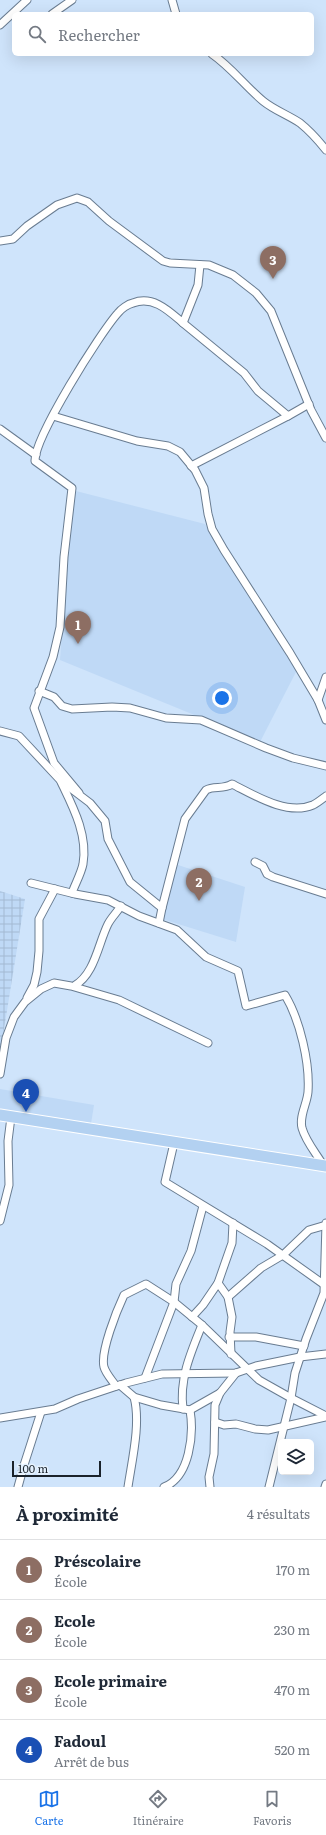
<!DOCTYPE html>
<html lang="fr">
<head>
<meta charset="utf-8">
<style>
  :root { --surface:#fff; --page:#f2f2f3; --text:#1f2937; --muted:#747a83; --line:#e0e1e3; --accent:#1a73e8 }
  body { margin:0; font-family:Literata,serif; background:var(--page); color:var(--text) }
  .controls { position:absolute; right:12px; bottom:12px; display:grid; overflow:hidden; border-radius:6px; box-shadow:0 4px 16px #0002 }
  .controls button { width:36px; height:36px; display:grid; place-items:center; padding:0; border:0; border-bottom:1px solid var(--line); background:var(--surface); color:var(--text); font:20px sans-serif }
  .scale { position:absolute; left:12px; bottom:10px; width:89px; box-sizing:border-box; padding-left:4px; border:2px solid #1a222a; border-top:0; font-size:11px; line-height:14px; white-space:nowrap; color:#1a222a; -webkit-text-stroke:3px #e4f1fe; paint-order:stroke }
  .you { position:absolute; left:222px; top:698px; width:14px; height:14px; margin:-10px; border:3px solid #fff; border-radius:50%; background:#1a73e8; box-shadow:0 0 0 6px #1a73e833 }
  .badge { display:grid; place-items:center; width:26px; height:26px; border-radius:50%; background:var(--accent); color:#fff; font-size:13px; font-weight:700 }
  .pin { position:absolute; translate:-50% -33px; filter:drop-shadow(0 1px 2px #0008) }
  .pin::after { content:''; position:absolute; top:21px; width:14px; height:12px; background:inherit; clip-path:polygon(0 0,100% 0,50% 100%) }
  .list { margin:0; padding:0; list-style:none }
  h2 { display:flex; justify-content:space-between; align-items:center; height:52px; margin:0; padding:0 16px; font-size:17px }
  h2 small { font-size:13px; font-weight:400; color:var(--muted) }
  .list li { display:grid; grid-template-columns:26px 1fr auto; gap:12px; align-items:center; box-sizing:border-box; height:60px; padding:0 16px; border-top:1px solid var(--line) }
  .list b { display:block; font-size:15px; white-space:nowrap }
  .list p { margin:0; font-size:13px; white-space:nowrap; color:var(--muted) }
  .list em { font-size:13px; font-style:normal; color:var(--muted) }
  .icon { flex:none; width:22px; height:22px; fill:none; stroke:currentColor; stroke-width:2; stroke-linecap:round; stroke-linejoin:round }
  .map { position:relative; flex:none; width:326px; height:1487px; overflow:hidden }
  .search { position:absolute; background:var(--surface); box-shadow:0 4px 16px #0002; left:12px; right:12px; top:12px; height:44px; display:flex; align-items:center; gap:10px; box-sizing:border-box; padding:0 14px; border-radius:6px; color:var(--muted); font-size:15px }
  .sheet { height:292px; background:var(--surface) }
  nav { display:flex; justify-content:space-around; align-items:center; box-sizing:border-box; height:56px; border-top:1px solid var(--line); background:var(--surface); font-size:11px; color:var(--muted) }
  nav a { display:grid; justify-items:center; gap:2px }
  nav .on { color:var(--accent) }
  .map>svg:first-child { display:block }
  .built { fill:#bfd9f6 }
  .industrial { fill:url(#industrial-grid) }
  .lines { fill:none; stroke-linecap:round; stroke-linejoin:round }
  .street-casing { stroke:#697c91; stroke-width:9 }
  .primary-casing { stroke:#fff; stroke-width:13 }
  .street { stroke:#fff; stroke-width:7 }
  .primary { stroke:#b3d1f1; stroke-width:11 }
</style>
</head>
<body>
<div class="map">
<svg width="326" height="1487" viewBox="0 0 326 1487">
  <defs>
    <pattern id="industrial-grid" width="8" height="8" patternUnits="userSpaceOnUse"><rect width="8" height="8" fill="#bfd9f6"/><path d="M0 4h8M4 0v8" fill="none" stroke="#a4bad3"/></pattern>
  </defs>
  <rect width="100%" height="100%" fill="#cfe4fb"/>
  <g class="built">
    <polygon points="72,490 205,524 297,670 260,742 60,660"/>
    <polygon points="175,864 245,887 236,942 162,919"/>
    <polygon points="0,1089 94,1105 90,1130 0,1115"/>
  </g>
  <polygon class="industrial" points="0,891 25,899 0,1054"/>
  <g class="lines">
    <g class="street-casing">
      <g id="street">
        <polyline points="172,0 176,14"/>
        <polyline points="52,14 72,0"/>
        <polyline points="0,25 27,0"/>
        <path d="M212 54C231 67 245 86 263 101 274 110 288 115 300 123 310 131 318 140 326 150"/>
        <polyline points="0,241 13,239 27,226 57,205 77,198 88,202 109,221 163,261 170,263 209,265 233,275 256,293 271,311 311,410 326,438"/>
        <polyline points="183,323 244,373 258,391 288,416 309,404"/>
        <polyline points="53,416 137,441 168,446 180,452 195,470 204,488 208,514 212,529 224,550 290,653 318,700 326,720"/>
        <polyline points="0,429 36,455"/>
        <polyline points="191,466 288,416"/>
        <polyline points="39,691 54,697 62,706 72,709 112,707 130,708 166,718 201,720 266,748 293,758 326,766"/>
        <polyline points="318,700 326,677"/>
        <polyline points="0,731 19,736 61,781 90,803 105,821 108,839 130,882 162,908 159,923"/>
        <path d="M61 782C73 807 88 835 83 864 81 874 75 884 72 893"/>
        <path d="M79 793 54 763 34 708 53 657 60 627 64 557 72 488 35 461C34 438 100 333 118 313 121 309 128 304 133 303 153 295 169 311 183 323L198 285 200 265"/>
        <polyline points="255,862 263,866 267,874 273,877 326,894"/>
        <path d="M31 883 75 894 108 900 139 916 177 930 206 957 238 971 246 1006 285 995C300 1020 310 1063 308 1092 307 1104 299 1116 302 1128 306 1142 316 1153 323 1165"/>
        <path d="M162 908 185 819 206 790C214 785 223 790 232 784 254 795 287 816 313 805 317 803 322 799 326 796"/>
        <path d="M74 986C95 974 98 944 108 924 111 918 117 912 121 906"/>
        <polyline points="27,998 34,985 37,972 39,951 39,919 55,889"/>
        <polyline points="0,1074 6,1038 14,1017 25,1002 41,989 54,983 71,986 119,1000 208,1043"/>
        <polyline points="174,1143 165,1182 267,1244 326,1286"/>
        <polyline points="0,1221 9,1185 8,1141 11,1117"/>
        <polyline points="228,1297 261,1268 283,1255 309,1230 326,1225"/>
        <polyline points="192,1317 203,1305 218,1283"/>
        <polyline points="229,1337 256,1337 304,1346"/>
        <polyline points="231,1354 230,1332 232,1317 228,1297 218,1283 232,1243 233,1223"/>
        <polyline points="145,1378 174,1302 176,1284 191,1251 203,1206"/>
        <path d="M120 1385 134 1397 161 1405 190 1410C194 1434 190 1477 164 1487"/>
        <path d="M116 1386C112 1380 106 1374 104 1367 100 1352 117 1310 124 1295L146 1284 174 1302 202 1325 259 1380 291 1398 326 1416"/>
        <path d="M183 1409C179 1379 191 1352 202 1325"/>
        <polyline points="190,1410 220,1393"/>
        <polyline points="0,1418 55,1409 78,1399 126,1383 162,1374 236,1373 256,1366 300,1357 326,1354"/>
        <polyline points="215,1422 224,1425 236,1424 255,1429 268,1430 326,1417"/>
        <polyline points="18,1487 24,1465 41,1412"/>
        <path d="M128 1487C132 1460 141 1423 134 1397"/>
        <polyline points="210,1487 209,1477 214,1454 215,1405 220,1393 236,1373"/>
        <polyline points="269,1487 291,1398 295,1373 306,1339 324,1293 326,1223"/>
        <polyline points="325,1487 326,1484"/>
      </g>
    </g>
    <g class="primary-casing">
      <polyline id="primary" points="0,1115 326,1166"/>
    </g>
    <use href="#street" class="street"/>
    <use href="#primary" class="primary"/>
  </g>
</svg>
<div class="controls">
<button><svg class="icon" aria-label="layers" viewBox="0 0 24 24"><path d="M12 4l9 5-9 5-9-5zM3 14l9 5 9-5"/></svg></button>
</div>
<div class="scale">100 m</div>
<div class="you"></div>
<div class="pin badge" style="left:78px;top:644px;background:#8d6e63">1</div>
<div class="pin badge" style="left:199px;top:901px;background:#8d6e63">2</div>
<div class="pin badge" style="left:273px;top:279px;background:#8d6e63">3</div>
<div class="pin badge" style="left:26px;top:1112px;background:#1a4fb4">4</div>
<div class="search"><svg class="icon" aria-label="search" viewBox="0 0 24 24"><circle cx="10" cy="10" r="6"/><path d="M15 15l6 6"/></svg>Rechercher</div>
</div>
<section class="sheet">
<h2>À proximité<small>4 résultats</small></h2>
<ul class="list">
<li><span class="badge" style="background:#8d6e63">1</span><div><b>Préscolaire</b><p>École</p></div><em>170 m</em></li>
<li><span class="badge" style="background:#8d6e63">2</span><div><b>Ecole</b><p>École</p></div><em>230 m</em></li>
<li><span class="badge" style="background:#8d6e63">3</span><div><b>Ecole primaire</b><p>École</p></div><em>470 m</em></li>
<li><span class="badge" style="background:#1a4fb4">4</span><div><b>Fadoul</b><p>Arrêt de bus</p></div><em>520 m</em></li>
</ul>
</section>
<nav>
<a class="on"><svg class="icon" aria-label="map" viewBox="0 0 24 24"><path d="M3 6l6-2 6 2 6-2v14l-6 2-6-2-6 2zM9 4v14M15 6v14"/></svg>Carte</a>
<a><svg class="icon" aria-label="directions" viewBox="0 0 24 24"><path d="M12 3l9 9-9 9-9-9zM9 14v-3h6M13 9l2 2-2 2"/></svg>Itinéraire</a>
<a><svg class="icon" aria-label="saved" viewBox="0 0 24 24"><path d="M7 4h10v16l-5-4-5 4z"/></svg>Favoris</a>
</nav>
</body>
</html>
